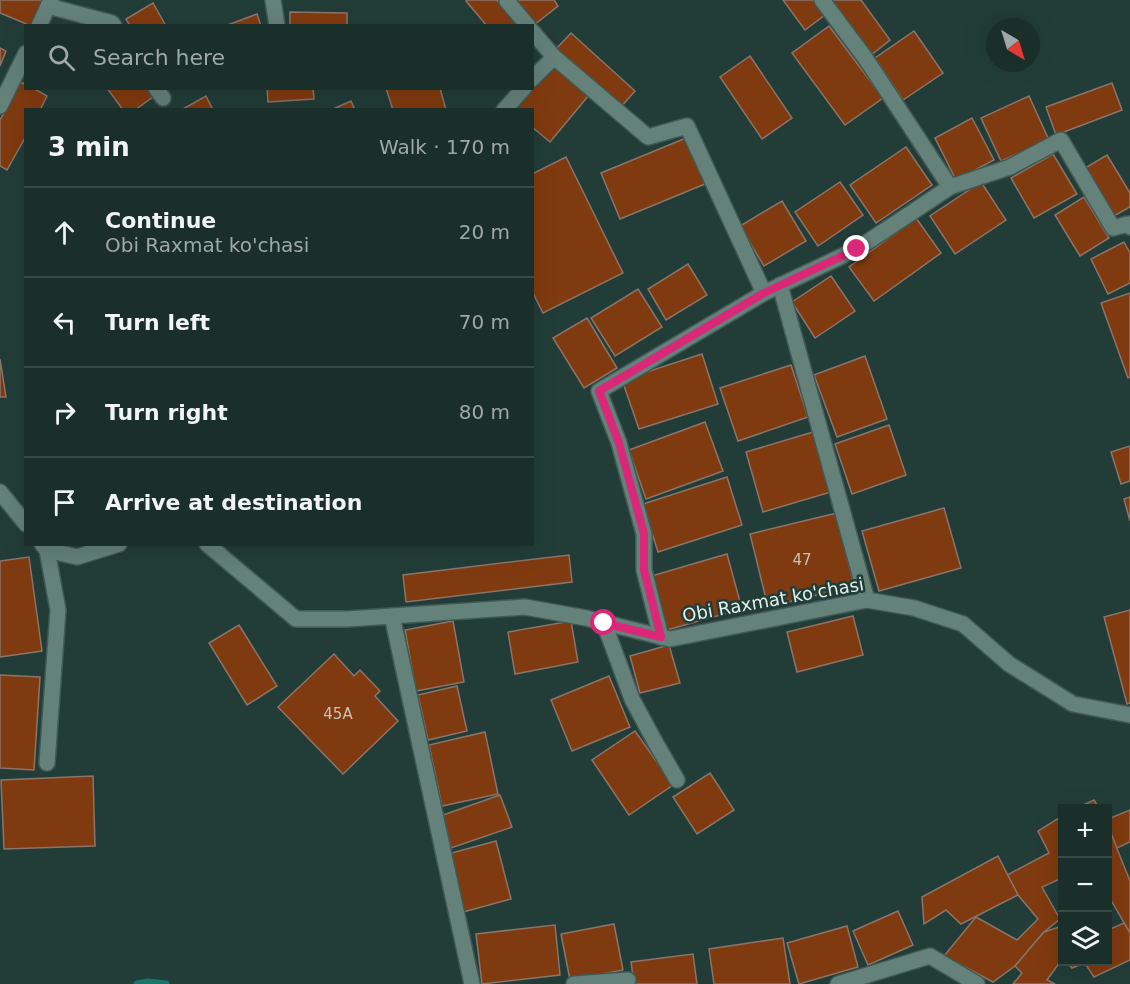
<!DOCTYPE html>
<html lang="en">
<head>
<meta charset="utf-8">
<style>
  :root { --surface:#1a2e2a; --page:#273a36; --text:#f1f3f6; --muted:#9fa8a8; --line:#384a47 }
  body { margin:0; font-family:"DejaVu Sans",sans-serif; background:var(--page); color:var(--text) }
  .controls { position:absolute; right:18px; bottom:18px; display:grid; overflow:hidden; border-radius:0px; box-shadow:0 6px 24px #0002 }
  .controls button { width:54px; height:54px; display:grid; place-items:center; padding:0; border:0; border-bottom:2px solid var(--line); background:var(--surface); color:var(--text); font:30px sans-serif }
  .compass { position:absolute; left:986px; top:18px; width:54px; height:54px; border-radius:50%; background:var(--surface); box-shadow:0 6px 24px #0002; rotate:142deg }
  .stop { position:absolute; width:18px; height:18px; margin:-14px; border:4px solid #db2777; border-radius:50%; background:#fff }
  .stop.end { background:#db2777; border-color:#fff; box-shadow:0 2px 6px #0008 }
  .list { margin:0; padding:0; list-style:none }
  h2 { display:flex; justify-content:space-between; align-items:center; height:78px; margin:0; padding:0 24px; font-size:26px }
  h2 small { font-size:20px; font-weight:400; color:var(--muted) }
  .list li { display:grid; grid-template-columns:39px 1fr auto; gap:18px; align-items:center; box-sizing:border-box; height:90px; padding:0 24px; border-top:2px solid var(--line) }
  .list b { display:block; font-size:22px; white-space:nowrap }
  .list p { margin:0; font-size:20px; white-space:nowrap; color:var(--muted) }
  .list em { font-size:20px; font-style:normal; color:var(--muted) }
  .icon { flex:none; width:33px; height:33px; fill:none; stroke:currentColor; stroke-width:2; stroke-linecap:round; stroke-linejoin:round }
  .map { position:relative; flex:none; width:1130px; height:984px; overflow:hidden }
  .search { position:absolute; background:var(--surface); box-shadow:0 6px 24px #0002; left:24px; top:24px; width:510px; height:66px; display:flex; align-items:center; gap:15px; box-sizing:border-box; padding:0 21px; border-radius:0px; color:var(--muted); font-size:22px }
  .panel { position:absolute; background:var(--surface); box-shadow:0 6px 24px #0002; left:24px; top:108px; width:510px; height:438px; border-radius:0px }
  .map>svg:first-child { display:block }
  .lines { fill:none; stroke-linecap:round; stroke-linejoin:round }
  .stream { stroke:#15786a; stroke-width:7 }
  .building { fill:#803a0f; stroke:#8b7469; stroke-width:1.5 }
  .minor-casing { stroke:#415954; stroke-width:18 }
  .minor { stroke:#64817a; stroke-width:15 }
  .route { stroke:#db2777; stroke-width:8 }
  .labels { text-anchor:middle; stroke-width:5; stroke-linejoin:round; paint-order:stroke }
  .number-label { font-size:15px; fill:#c8c2b5 }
  .street-label { font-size:18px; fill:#e0f0ec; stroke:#223d38 }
</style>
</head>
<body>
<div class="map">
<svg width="1130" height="984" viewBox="0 0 1130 984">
  <rect width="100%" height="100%" fill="#223d38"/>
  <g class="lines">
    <polyline class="stream" points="137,984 148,982 166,984"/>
  </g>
  <g class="building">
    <polygon points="0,0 42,0 31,26 0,13"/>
    <polygon points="467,0 497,0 518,26 487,26 466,1"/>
    <polygon points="514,0 554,0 558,6 534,25"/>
    <polygon points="783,0 813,0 825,15 805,30"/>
    <polygon points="829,0 861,0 890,40 870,56"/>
    <polygon points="153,3 166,26 130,26 126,19"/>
    <polygon points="290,12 347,13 347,26 290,26"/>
    <polygon points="257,14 261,26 225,26"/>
    <polygon points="829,26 883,98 845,125 792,53"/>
    <polygon points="914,31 943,73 903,100 875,58"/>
    <polygon points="571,33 635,91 620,108 555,50"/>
    <polygon points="0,48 6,51 0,66"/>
    <polygon points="750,56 792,118 762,139 720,77"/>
    <polygon points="552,64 589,95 550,142 532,127 532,110 513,110"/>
    <polygon points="21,82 26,85 26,88 33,88 47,96 40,110 26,110 26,136 7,170 0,166 0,120"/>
    <polygon points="1112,83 1122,110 1056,135 1046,107"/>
    <polygon points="107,88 148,88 154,96 135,110 123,110"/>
    <polygon points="267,88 313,88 314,99 268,102"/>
    <polygon points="386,88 440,88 446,110 393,110"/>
    <polygon points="206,96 213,110 181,110"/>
    <polygon points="1029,96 1049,140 1001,161 981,118"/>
    <polygon points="351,101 355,110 331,110"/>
    <polygon points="972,118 994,160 956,180 935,138"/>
    <polygon points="686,138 705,184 620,219 601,173"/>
    <polygon points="906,147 932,185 876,223 850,185"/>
    <polygon points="1053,154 1077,194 1034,218 1011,178"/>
    <polygon points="1107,155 1130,193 1130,207 1114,216 1085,168"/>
    <polygon points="566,157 623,273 543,313 532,291 532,174"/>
    <polygon points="840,182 863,215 818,246 795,212"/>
    <polygon points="981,182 1006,220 955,254 930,216"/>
    <polygon points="1084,197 1109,238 1080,256 1055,215"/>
    <polygon points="782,201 806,241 764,266 740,226"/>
    <polygon points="916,218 941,253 874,301 849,267"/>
    <polygon points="1124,242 1130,253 1130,283 1108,294 1091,259"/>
    <polygon points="688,264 707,295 666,320 648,289"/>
    <polygon points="831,276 855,311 815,338 792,302"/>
    <polygon points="638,289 662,327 615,356 591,318"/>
    <polygon points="1130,293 1130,377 1128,378 1101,303"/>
    <polygon points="587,318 617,368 584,388 553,338"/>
    <polygon points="702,354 718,404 639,429 622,380"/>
    <polygon points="865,356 887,419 837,437 814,375"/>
    <polygon points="0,359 6,397 0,397"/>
    <polygon points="791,365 808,417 738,441 720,388"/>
    <polygon points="705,422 723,471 646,499 629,450"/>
    <polygon points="889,425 906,475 852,494 835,444"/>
    <polygon points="813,432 831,492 763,512 746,452"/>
    <polygon points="1130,446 1130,481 1121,484 1111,452"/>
    <polygon points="727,477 742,525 658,552 643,504"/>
    <polygon points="1130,497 1130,521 1124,499"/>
    <polygon points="944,508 961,568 879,591 862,531"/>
    <polygon points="837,513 854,586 768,607 750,534"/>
    <polygon points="727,554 742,609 663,631 648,577"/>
    <polygon points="569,555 572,582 406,602 403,575"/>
    <polygon points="29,557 42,651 0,657 0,561"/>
    <polygon points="1130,610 1130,703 1127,704 1104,617"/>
    <polygon points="853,616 863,655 797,672 787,632"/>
    <polygon points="453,621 464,682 416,691 405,630"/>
    <polygon points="571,621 578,662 515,674 508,632"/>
    <polygon points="239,625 277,686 247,705 209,643"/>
    <polygon points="669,645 680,683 640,693 630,656"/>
    <polygon points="334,654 354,676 360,670 380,691 375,696 398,721 343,774 278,707"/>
    <polygon points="0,675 40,677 34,770 0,768"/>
    <polygon points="609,676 630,727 572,751 551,700"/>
    <polygon points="457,686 467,731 428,740 418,695"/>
    <polygon points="635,731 673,785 629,815 592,760"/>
    <polygon points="485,732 498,794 442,806 429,745"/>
    <polygon points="710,773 734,810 697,834 673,797"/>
    <polygon points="93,776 95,846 4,849 1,780"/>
    <polygon points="500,795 512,827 451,848 443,815"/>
    <polygon points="1094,800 1099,808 1077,808"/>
    <polygon points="1130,810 1130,842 1117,848 1108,826 1108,819"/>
    <polygon points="1062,816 1062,878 1042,887 1060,919 1044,932 1015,966 993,982 944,956 976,917 1017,940 1038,919 1018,895 1007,875 1049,853 1038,831"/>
    <polygon points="1108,826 1130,881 1130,933 1108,895"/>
    <polygon points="496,841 511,899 463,912 448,854"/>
    <polygon points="998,856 1018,895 961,924 946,910 924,924 922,897"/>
    <polygon points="898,911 913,945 868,965 853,931"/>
    <polygon points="1124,923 1130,933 1130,960 1094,977 1084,962 1108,962 1108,930"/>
    <polygon points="614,924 623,970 570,980 561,934"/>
    <polygon points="555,925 560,975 482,984 476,934"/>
    <polygon points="847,926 858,967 799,984 787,943"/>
    <polygon points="1062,926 1062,959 1047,980 1055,984 1013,984 1022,973 1015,966 1044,932"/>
    <polygon points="783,938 790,984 714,984 709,949"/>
    <polygon points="693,954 697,984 634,984 631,962"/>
    <polygon points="1066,962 1084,962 1085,963 1072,968"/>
  </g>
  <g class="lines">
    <g class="minor-casing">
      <g id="minor">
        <polyline points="273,0 277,26"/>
        <polyline points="822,0 866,59 950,187 1010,167 1061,140 1113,228 1128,224 1130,227"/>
        <polyline points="507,1 528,26"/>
        <polyline points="48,6 112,23 114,26"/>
        <polyline points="39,26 51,0"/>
        <polyline points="532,31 554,57 648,137 687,126 764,293"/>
        <polyline points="532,79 554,57"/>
        <polyline points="156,88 163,98"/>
        <polyline points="0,106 26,53"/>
        <polyline points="504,110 524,88"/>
        <polyline points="780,285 867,600"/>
        <polyline points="0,492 26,524"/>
        <polyline points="42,544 47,550 77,557 119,544"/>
        <polyline points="207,544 296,619 348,619 525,607 586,618 670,639 867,600 914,608 963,624 1009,664 1073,704 1130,715"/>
        <polyline points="392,616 472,984"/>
        <polyline points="604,623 632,699 654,740 677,780"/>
        <polyline points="661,637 644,570 644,534 619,443 599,391 764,293 857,249 950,187"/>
        <polyline points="47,763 58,610 47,550"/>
        <polyline points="574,984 628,980"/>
        <polyline points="838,984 930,956 977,984"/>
      </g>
    </g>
    <use href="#minor" class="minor"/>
  </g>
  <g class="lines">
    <polyline class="route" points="604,623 661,637 644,570 644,534 619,443 599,391 764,293 857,249"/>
  </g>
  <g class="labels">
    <g class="number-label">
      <text x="802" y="565">47</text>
      <text x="338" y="719">45А</text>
    </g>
    <g class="street-label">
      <text transform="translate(773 600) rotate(-10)" y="6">Obi Raxmat ko'chasi</text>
    </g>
  </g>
</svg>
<div class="controls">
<button>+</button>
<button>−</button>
<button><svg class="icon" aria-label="layers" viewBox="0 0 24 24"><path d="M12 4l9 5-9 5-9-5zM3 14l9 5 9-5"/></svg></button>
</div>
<svg class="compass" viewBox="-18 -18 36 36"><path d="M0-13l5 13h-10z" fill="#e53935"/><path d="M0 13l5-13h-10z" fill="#9fa8a8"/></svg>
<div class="stop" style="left:604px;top:623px"></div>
<div class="stop end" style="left:857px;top:249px"></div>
<div class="search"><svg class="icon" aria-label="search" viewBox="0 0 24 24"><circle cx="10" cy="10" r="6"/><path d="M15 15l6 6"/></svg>Search here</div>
<section class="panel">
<h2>3 min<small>Walk · 170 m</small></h2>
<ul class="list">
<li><svg class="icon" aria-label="ahead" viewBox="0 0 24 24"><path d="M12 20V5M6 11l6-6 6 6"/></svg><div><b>Continue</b><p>Obi Raxmat ko'chasi</p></div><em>20 m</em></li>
<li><svg class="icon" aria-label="left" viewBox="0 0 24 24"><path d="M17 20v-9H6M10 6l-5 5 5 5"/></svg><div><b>Turn left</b></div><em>70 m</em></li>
<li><svg class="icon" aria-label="right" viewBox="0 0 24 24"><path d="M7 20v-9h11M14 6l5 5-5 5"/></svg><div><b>Turn right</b></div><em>80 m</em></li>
<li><svg class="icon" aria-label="arrive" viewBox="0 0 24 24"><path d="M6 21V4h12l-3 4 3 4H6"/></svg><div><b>Arrive at destination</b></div></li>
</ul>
</section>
</div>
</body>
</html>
